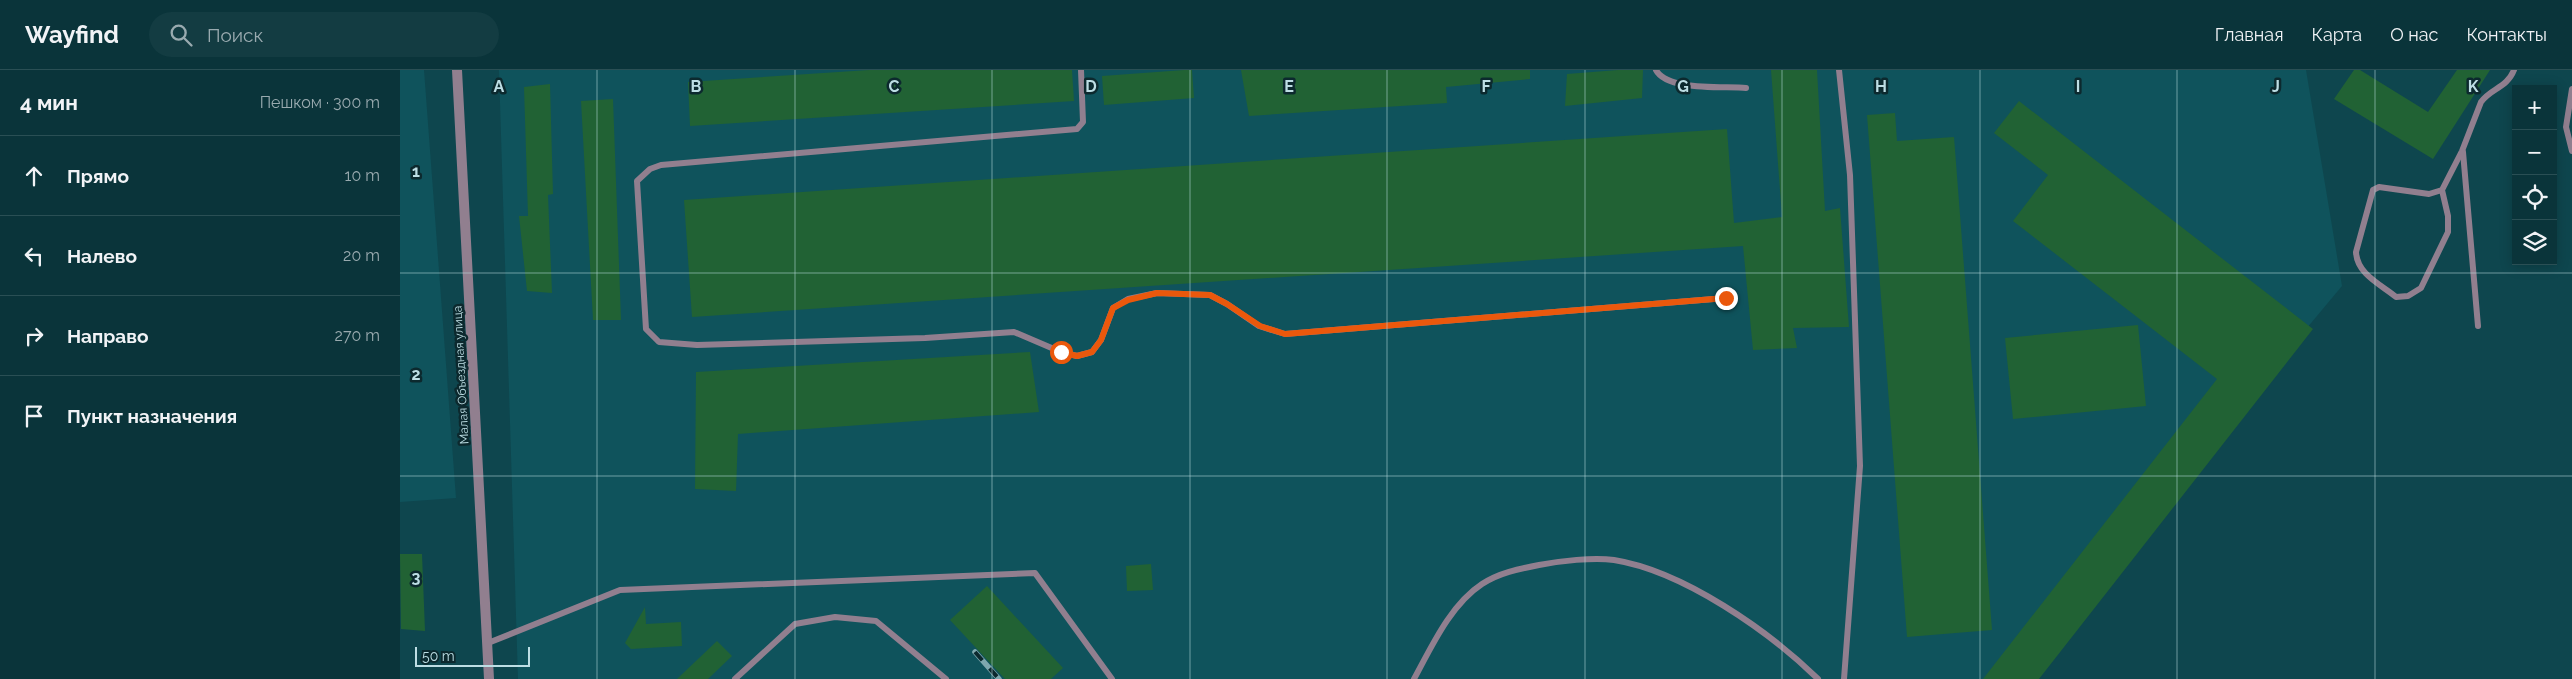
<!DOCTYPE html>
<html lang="ru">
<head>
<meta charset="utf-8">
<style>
  :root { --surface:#0a343a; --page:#133c42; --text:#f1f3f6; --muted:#99aaaf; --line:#2a4f54 }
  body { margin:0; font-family:Raleway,sans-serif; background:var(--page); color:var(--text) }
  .controls { position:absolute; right:15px; top:15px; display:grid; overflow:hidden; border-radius:0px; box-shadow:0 2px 12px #0003 }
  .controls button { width:45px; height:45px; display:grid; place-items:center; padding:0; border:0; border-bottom:1px solid var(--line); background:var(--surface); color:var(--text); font:25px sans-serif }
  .scale { position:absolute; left:15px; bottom:12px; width:115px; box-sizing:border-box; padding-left:5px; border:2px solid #bddee4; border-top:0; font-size:14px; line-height:18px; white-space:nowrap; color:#bddee4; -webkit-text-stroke:4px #0c292e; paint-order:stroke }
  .stop { position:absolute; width:15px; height:15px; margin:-11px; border:4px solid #ea580c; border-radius:50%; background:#fff }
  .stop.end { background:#ea580c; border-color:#fff; box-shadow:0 1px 5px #0008 }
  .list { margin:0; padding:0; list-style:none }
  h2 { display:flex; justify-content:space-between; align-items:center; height:65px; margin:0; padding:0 20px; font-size:21px }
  h2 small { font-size:16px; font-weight:400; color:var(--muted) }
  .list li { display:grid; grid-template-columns:32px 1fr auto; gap:15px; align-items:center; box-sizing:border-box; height:80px; padding:0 20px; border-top:1px solid var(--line) }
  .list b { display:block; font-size:19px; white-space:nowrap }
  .list em { font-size:16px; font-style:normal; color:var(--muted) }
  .icon { flex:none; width:28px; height:28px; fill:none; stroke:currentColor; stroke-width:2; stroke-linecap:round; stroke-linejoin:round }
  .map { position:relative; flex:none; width:2172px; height:609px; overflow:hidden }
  header { display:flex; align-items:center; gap:30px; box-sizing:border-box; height:70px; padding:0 25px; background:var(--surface); border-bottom:1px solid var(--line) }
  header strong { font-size:24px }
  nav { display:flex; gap:28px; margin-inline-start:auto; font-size:18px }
  .search { width:350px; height:45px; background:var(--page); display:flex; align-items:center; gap:12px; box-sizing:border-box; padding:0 18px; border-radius:28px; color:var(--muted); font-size:19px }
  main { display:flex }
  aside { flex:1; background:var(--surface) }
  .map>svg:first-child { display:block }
  .built { fill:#0f535c }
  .building { fill:#216234 }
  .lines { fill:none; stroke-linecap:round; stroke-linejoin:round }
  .service { stroke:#917f8f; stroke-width:6 }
  .tertiary { stroke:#917f8f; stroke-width:10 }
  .rail-casing { stroke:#7fa8ae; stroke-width:5.5 }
  .rail { stroke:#0c292e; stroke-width:4; stroke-dasharray:11; stroke-linecap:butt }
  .route { stroke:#ea580c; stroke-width:6 }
  .grid { fill:none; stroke:#bddee4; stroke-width:1; stroke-opacity:0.55 }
  .labels { text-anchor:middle; stroke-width:5; stroke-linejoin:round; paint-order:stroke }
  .street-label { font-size:12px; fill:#bddee4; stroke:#0c292e }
  .grid-label { font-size:16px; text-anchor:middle; font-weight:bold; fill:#bddee4; stroke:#0c292e; stroke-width:5; stroke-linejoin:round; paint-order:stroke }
</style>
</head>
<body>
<header>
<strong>Wayfind</strong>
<div class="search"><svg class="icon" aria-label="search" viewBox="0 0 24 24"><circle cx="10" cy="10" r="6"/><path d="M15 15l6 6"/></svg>Поиск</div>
<nav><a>Главная</a><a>Карта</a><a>О нас</a><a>Контакты</a></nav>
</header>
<main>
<aside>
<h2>4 мин<small>Пешком · 300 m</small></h2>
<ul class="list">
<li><svg class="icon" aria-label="ahead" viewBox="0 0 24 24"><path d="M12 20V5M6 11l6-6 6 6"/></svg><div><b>Прямо</b></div><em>10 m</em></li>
<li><svg class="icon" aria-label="left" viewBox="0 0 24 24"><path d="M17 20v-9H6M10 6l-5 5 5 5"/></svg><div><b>Налево</b></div><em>20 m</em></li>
<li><svg class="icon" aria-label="right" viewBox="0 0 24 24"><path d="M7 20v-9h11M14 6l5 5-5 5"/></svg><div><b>Направо</b></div><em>270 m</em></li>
<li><svg class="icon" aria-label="arrive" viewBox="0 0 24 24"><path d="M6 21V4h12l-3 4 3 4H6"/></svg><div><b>Пункт назначения</b></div></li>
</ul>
</aside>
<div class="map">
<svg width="2172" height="609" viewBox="0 0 2172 609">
  <rect width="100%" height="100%" fill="#0e464e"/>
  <g class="built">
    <polygon points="0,0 24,0 56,428 0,432"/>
    <polygon points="99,0 1906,0 1942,216 1614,609 118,609"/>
  </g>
  <g class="building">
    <polygon points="469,0 672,0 674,31 290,56 288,12"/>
    <polygon points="784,0 792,0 794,28 704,35 702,6"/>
    <polygon points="841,0 1130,0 1130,9 1046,17 1047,33 849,46"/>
    <polygon points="1218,0 1243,0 1242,28 1165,36 1167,4"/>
    <polygon points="1371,0 1417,0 1425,141 1440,138 1449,257 1393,258 1397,278 1353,280 1343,176 292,247 284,130 1327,59 1334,153 1382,147"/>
    <polygon points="1954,0 1960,0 2028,42 2057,0 2090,0 2033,89 1934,29"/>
    <polygon points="150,14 153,124 148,125 152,223 127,221 119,146 128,146 124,17"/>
    <polygon points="213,29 221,250 193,250 181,31"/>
    <polygon points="1619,31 1913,259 1639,609 1583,609 1817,309 1613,151 1648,105 1594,63"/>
    <polygon points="1495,43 1497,71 1554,67 1592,560 1507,567 1467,45"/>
    <polygon points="1738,255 1746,336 1613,349 1605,268"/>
    <polygon points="630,282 639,342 338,364 336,421 295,419 296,302"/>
    <polygon points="0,484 22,484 25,561 1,559"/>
    <polygon points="751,494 753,520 727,521 726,496"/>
    <polygon points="587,516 663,598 651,609 605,609 550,550"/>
    <polygon points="245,537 246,554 281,552 282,576 231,579 225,573"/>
    <polygon points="317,571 332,586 308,609 277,609"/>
  </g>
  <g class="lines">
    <g class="service">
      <polyline points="681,0 683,52 677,59 261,95 250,99 237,111 246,259 259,272 297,275 525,268 614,262 661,282 677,286 692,282 701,270 713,238 728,229 757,223 810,225 827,234 859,256 885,264 1326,228"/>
      <path d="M1256 0C1267 21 1323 16 1346 18"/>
      <polyline points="1439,0 1450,105 1460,396 1444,609"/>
      <polyline points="2172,19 2166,57 2172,81"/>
      <polyline points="2063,82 2078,256"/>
      <path d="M2042 120 2048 146V162L2021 218 2008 226 1996 227C1980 214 1957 204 1956 182L1973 120 1979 117 2029 124 2042 120 2062 81 2081 32C2091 18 2107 18 2114 0"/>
      <polyline points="88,573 220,520 635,503 712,609"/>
      <polyline points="335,609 395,554 435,547 476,551 546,609"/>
      <path d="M1014 609C1031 578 1050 535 1082 514 1099 503 1118 499 1139 495 1160 491 1193 487 1214 490 1283 501 1369 561 1418 609"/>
    </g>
    <polyline class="tertiary" points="57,0 89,609"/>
    <g class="rail-casing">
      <polyline id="rail" points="575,582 599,609"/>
    </g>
    <use href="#rail" class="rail"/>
  </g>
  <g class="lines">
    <polyline class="route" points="661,282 677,286 692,282 701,270 713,238 728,230 757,223 810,225 827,234 860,256 885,264 1326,228"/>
  </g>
  <path class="grid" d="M197 0V609M395 0V609M592 0V609M790 0V609M987 0V609M1185 0V609M1382 0V609M1580 0V609M1777 0V609M1975 0V609M0 203H2172M0 406H2172"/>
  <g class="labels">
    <g class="street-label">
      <text transform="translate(61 305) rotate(-93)" y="4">Малая Объездная улица</text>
    </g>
  </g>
  <g class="grid-label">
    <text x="99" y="22">A</text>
    <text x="296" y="22">B</text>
    <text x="494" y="22">C</text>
    <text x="691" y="22">D</text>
    <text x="889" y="22">E</text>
    <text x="1086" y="22">F</text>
    <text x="1283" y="22">G</text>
    <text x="1481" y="22">H</text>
    <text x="1678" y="22">I</text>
    <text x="1876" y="22">J</text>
    <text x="2073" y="22">K</text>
    <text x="16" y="107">1</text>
    <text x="16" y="310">2</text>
    <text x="16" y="513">3</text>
  </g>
</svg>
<div class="controls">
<button>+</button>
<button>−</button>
<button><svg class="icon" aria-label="locate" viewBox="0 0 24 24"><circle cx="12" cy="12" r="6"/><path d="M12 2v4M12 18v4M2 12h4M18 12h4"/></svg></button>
<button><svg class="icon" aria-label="layers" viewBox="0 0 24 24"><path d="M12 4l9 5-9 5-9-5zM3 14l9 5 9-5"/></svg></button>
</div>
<div class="scale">50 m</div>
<div class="stop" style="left:661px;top:282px"></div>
<div class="stop end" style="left:1326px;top:228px"></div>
</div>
</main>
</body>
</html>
